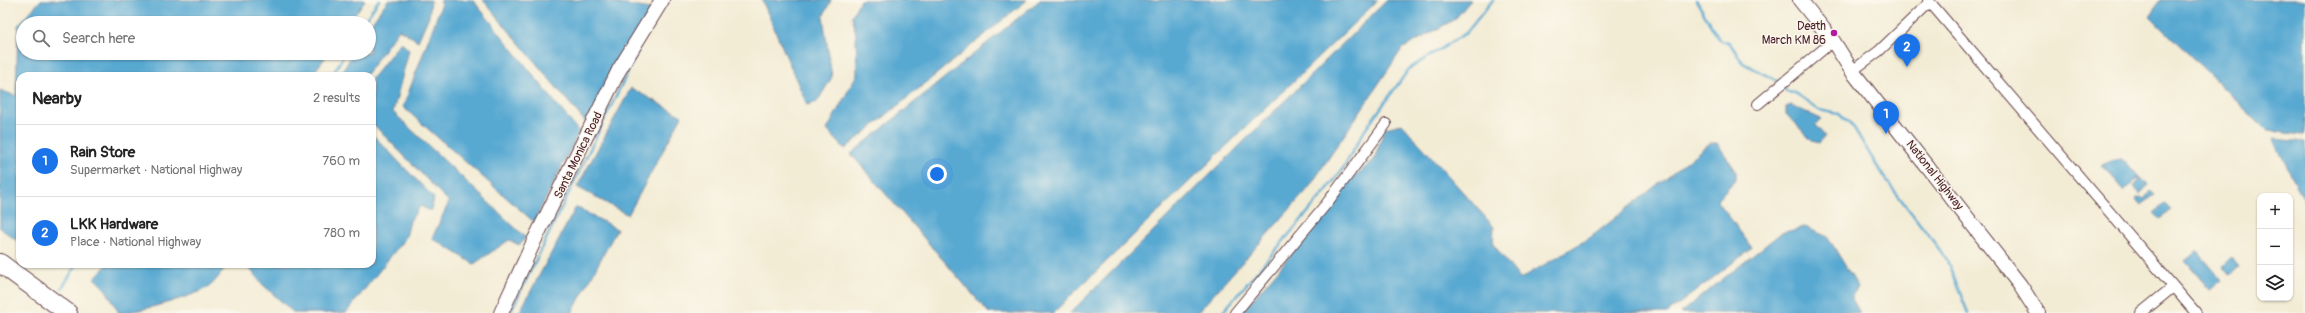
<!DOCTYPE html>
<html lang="en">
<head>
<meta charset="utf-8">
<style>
  :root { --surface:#fff; --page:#f6f6f6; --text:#222; --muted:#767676; --line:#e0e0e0; --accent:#1a73e8 }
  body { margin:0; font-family:Pangolin,sans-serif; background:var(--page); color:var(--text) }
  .controls { position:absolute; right:12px; bottom:12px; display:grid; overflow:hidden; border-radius:8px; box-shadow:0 1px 3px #0004 }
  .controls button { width:36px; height:36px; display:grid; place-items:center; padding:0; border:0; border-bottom:1px solid var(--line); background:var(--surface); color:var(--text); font:20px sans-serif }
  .you { position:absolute; left:937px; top:174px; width:14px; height:14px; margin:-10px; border:3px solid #fff; border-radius:50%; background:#1a73e8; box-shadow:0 0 0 6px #1a73e833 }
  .badge { display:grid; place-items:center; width:26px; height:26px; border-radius:50%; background:var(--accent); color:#fff; font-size:13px; font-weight:700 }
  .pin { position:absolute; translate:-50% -33px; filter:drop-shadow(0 1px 2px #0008) }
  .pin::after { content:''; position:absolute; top:21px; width:14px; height:12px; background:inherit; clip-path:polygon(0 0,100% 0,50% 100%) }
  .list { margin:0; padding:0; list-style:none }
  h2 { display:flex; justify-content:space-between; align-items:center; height:52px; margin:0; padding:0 16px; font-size:17px }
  h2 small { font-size:13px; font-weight:400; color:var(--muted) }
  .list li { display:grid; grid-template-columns:26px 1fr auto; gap:12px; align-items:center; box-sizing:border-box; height:72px; padding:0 16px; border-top:1px solid var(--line) }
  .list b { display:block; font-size:15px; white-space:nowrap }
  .list p { margin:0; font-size:13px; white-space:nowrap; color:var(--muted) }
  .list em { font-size:13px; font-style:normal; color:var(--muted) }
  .icon { flex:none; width:22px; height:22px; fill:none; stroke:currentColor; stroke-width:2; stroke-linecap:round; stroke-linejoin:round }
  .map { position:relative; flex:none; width:2305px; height:313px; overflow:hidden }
  .search { position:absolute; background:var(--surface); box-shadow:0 1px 3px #0004; left:16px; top:16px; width:360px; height:44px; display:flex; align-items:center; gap:10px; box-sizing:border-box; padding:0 14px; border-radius:22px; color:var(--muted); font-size:15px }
  .panel { position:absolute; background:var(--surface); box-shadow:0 1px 3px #0004; left:16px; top:72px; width:360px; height:196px; border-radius:12px }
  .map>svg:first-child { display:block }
  .water { fill:#58a9d2; stroke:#51647e }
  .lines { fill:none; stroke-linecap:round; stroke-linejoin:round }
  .stream { stroke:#58a9d2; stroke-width:2.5 }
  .street-casing { stroke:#633e44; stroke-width:12 }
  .secondary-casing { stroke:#633e44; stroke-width:16 }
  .highway-casing { stroke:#633e44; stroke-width:20 }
  .street { stroke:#fff; stroke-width:10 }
  .secondary { stroke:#fff; stroke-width:14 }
  .highway { stroke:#fff; stroke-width:18 }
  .poi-dot { fill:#b5179e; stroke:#fbf7ec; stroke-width:1.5 }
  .labels { text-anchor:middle; stroke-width:3; stroke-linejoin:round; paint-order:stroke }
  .poi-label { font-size:12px; fill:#4a1f2b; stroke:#fbf7ec; text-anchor:end }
  .street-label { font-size:12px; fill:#4a1f2b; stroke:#fbf7ec }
</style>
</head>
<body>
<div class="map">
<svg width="2305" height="313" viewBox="0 0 2305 313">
  <rect width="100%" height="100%" fill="#fbf7ec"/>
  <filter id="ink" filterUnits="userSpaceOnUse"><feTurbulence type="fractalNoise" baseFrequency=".025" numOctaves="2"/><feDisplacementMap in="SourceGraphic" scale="8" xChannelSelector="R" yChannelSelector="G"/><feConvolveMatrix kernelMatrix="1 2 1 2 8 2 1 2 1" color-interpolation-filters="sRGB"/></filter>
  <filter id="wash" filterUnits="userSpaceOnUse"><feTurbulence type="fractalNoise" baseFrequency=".012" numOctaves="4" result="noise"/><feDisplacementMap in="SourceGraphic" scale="16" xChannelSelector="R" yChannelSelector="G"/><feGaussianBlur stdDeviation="0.9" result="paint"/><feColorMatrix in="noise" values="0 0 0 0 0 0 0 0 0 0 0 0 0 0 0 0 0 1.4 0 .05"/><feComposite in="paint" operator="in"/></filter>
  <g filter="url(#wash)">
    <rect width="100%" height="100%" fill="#f3ecd5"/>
    <g class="water">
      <polygon points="41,0 365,0 349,23 23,23 23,53 329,53 311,76 20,76 20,243 0,228 0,90 16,96 18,25"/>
      <polygon points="388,0 431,0 429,16 418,41 399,29 365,76 340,76 353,53 369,53 369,26"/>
      <polygon points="441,0 473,0 579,132 534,222 403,107 441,6"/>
      <polygon points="483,0 597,0 651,9 587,124"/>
      <polygon points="762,0 831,0 823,17 832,77 817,102 807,105"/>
      <polygon points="860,0 1027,0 845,149 827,130 857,74 856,34 852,16"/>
      <polygon points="1040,0 1378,0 1053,313 989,313 851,154"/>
      <polygon points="1387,0 1471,0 1455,19 1402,49 1308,189 1197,313 1070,313"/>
      <polygon points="2161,0 2305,0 2305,135 2267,131 2150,16"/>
      <polygon points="401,42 409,50 393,112 526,238 519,245 509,240 474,264 432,238 449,202 372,123 372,78"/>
      <polygon points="631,88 682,116 628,215 577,187"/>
      <polygon points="1791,105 1821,119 1815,125 1825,136 1819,143 1812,141 1786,114 1786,107"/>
      <polygon points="1402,124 1494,227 1493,244 1520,279 1591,237 1710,143 1717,143 1736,171 1736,179 1717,200 1752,248 1667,313 1241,313 1333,206 1342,187 1374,160 1385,128"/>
      <polygon points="372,134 434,198 431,211 420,206 410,221 406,237 346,313 294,313 261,283 246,264 372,264"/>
      <polygon points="2273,139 2305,142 2305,202"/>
      <polygon points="2120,159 2126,162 2139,177 2125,191 2102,165 2114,160"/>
      <polygon points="2140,178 2148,185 2140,194 2134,187"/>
      <polygon points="2151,191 2155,195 2140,205 2135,199 2141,197 2144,199"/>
      <polygon points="2165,204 2171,210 2160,219 2154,213"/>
      <polygon points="576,207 617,229 572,313 519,313"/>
      <polygon points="1805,227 1828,237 1858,287 1851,297 1860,313 1680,313 1781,233"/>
      <polygon points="2197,251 2222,280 2210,290 2185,261"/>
      <polygon points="2232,258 2239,267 2230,275 2223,266"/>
      <path d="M108 264H222L224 270C220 275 215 282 210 286 196 296 136 313 119 313L106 290 94 278Z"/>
    </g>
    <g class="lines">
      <g class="stream">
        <polyline points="1696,0 1720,41 1729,42 1743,63 1779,82"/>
        <polyline points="363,23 379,0"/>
        <polyline points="332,76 345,53"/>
        <polyline points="1783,87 1787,92 1795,93 1819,110 1839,114 1854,128 1883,176 1946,258 1968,313"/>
        <polyline points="62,288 77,264"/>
        <polyline points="510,313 637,53"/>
        <polyline points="1222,313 1326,191 1342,170 1365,130 1409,69 1466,33 1493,0"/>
      </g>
    </g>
  </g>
  <g filter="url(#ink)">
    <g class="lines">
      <g class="street-casing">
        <g id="street">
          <polyline points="1928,0 2196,313"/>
          <polyline points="1852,71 1879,51 1930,2"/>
          <polyline points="1758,104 1833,41"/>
          <polyline points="1235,313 1327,203 1386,124"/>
          <polyline points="2141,313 2173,287"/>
        </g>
      </g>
      <g class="secondary-casing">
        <g id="secondary">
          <polyline points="1800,0 1833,41 1852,71 2020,285 2038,313"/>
          <polyline points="501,313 535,239 619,70 662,0"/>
        </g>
      </g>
      <g class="highway-casing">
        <polyline id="highway" points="0,263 68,313"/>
      </g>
      <use href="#street" class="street"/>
      <use href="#secondary" class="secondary"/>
      <use href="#highway" class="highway"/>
    </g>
  </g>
  <circle class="poi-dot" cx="1834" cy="33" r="4"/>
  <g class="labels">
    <g class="poi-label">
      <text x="1826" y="30">Death<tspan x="1826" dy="14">March KM 86</tspan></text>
    </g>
    <g class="street-label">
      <text transform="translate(578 155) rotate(-64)" y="4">Santa Monica Road</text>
      <text transform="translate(1935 175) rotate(52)" y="4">National Highway</text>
    </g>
  </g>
</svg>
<div class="controls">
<button>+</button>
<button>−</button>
<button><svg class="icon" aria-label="layers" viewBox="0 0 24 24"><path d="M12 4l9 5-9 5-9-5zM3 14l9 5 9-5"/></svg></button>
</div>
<div class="you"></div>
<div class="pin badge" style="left:1886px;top:134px">1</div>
<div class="pin badge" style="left:1907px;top:67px">2</div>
<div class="search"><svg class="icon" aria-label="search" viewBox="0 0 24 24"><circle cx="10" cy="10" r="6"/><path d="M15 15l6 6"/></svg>Search here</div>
<section class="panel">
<h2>Nearby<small>2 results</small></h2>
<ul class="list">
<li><span class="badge">1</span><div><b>Rain Store</b><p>Supermarket · National Highway</p></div><em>760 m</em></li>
<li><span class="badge">2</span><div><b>LKK Hardware</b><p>Place · National Highway</p></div><em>780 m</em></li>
</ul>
</section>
</div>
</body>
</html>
